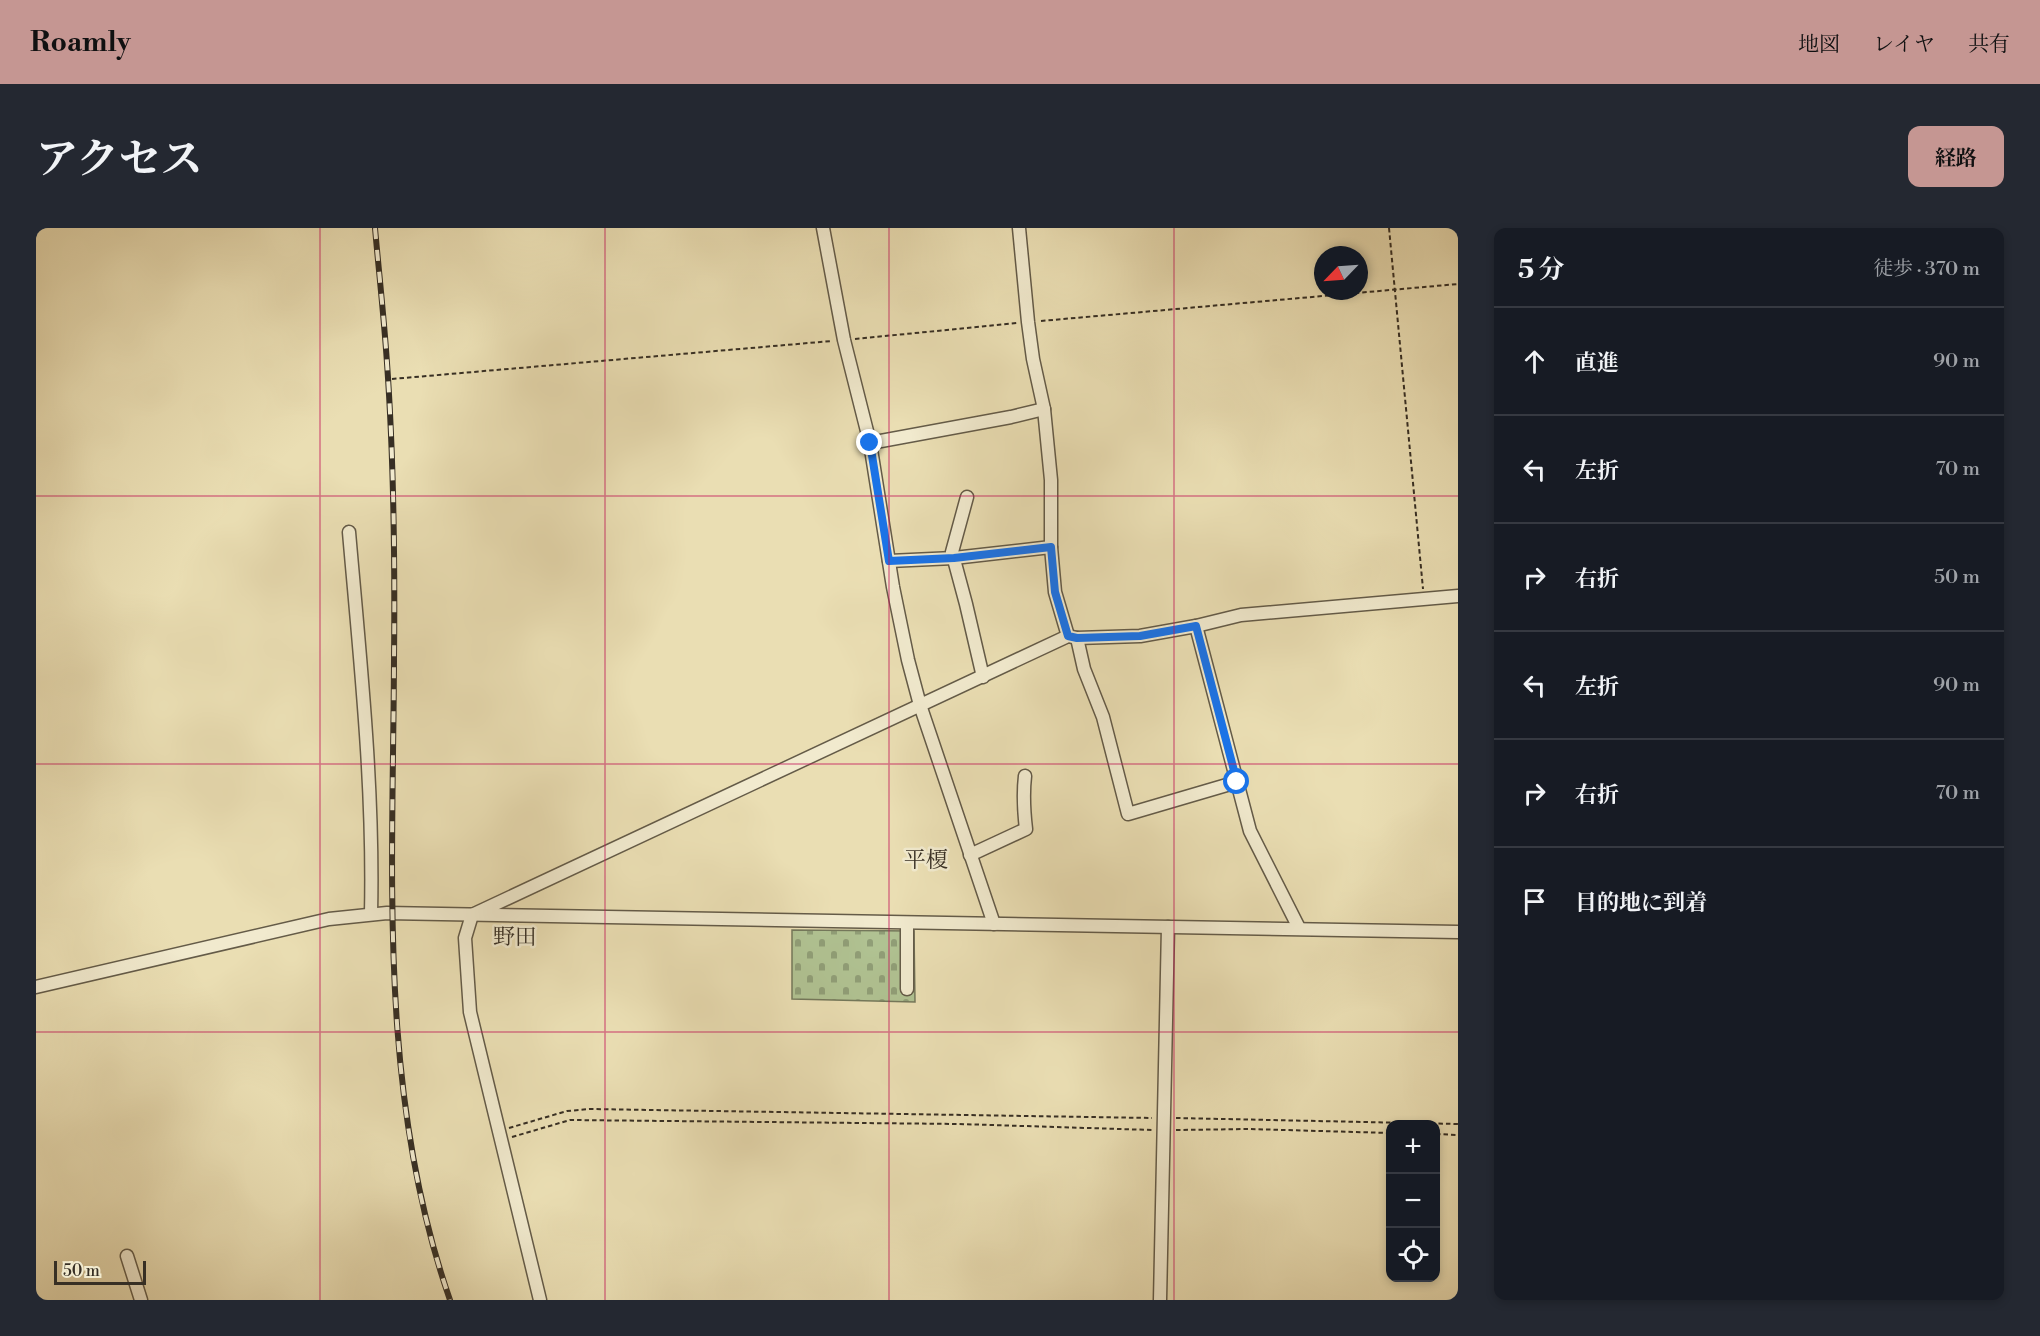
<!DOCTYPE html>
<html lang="ja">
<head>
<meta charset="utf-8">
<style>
  :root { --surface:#171b24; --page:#242831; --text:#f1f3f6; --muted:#9ea1a6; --line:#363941; --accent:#c59692 }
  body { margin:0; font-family:"Libre Bodoni","Noto Serif JP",serif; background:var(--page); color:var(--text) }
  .controls { position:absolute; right:18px; bottom:18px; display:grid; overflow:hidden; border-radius:12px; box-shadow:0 3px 9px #0003 }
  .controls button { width:54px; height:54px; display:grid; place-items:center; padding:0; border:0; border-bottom:2px solid var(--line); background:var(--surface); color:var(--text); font:30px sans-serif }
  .compass { position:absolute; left:1278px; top:18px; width:54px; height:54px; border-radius:50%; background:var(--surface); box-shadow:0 3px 9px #0003; rotate:245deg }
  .scale { position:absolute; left:18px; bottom:15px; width:92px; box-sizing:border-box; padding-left:6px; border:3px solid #372f24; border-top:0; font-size:16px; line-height:21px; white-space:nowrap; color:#372f24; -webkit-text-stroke:4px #f1eace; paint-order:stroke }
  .stop { position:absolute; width:18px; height:18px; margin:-14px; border:4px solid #1a73e8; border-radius:50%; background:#fff }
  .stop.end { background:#1a73e8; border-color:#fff; box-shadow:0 2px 6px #0008 }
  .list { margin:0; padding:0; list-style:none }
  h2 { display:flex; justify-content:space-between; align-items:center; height:78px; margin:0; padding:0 24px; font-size:26px }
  h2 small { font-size:20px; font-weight:400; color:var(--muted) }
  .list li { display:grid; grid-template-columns:39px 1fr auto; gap:18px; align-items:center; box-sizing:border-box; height:108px; padding:0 24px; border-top:2px solid var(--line) }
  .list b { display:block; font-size:22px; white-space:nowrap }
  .list em { font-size:20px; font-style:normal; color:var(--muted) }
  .icon { flex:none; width:33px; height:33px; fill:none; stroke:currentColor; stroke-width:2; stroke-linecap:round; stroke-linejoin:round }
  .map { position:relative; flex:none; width:1422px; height:1072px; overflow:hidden; border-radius:12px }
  header { display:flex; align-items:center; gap:36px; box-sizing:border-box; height:84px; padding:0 30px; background:var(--accent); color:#111 }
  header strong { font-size:28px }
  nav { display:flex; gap:33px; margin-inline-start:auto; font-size:21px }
  .intro { display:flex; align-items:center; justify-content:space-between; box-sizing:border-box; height:144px; padding:0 36px }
  h1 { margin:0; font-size:42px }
  .button { padding:15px 27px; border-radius:12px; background:var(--accent); color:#111; font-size:21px; font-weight:700 }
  main { display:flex; gap:36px; padding:0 36px }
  aside { flex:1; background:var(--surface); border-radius:12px; box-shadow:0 3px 9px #0003 }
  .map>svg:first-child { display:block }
  .cemetery { fill:url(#cemetery-stones); stroke:#74785b; stroke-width:1.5 }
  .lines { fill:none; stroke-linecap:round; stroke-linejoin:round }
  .minor-casing { stroke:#645b48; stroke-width:15 }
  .path { stroke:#372f24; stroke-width:2; stroke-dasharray:4.5 3; stroke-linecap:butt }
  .minor { stroke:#f1eace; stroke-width:12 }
  .rail-casing { stroke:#372f24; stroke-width:6 }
  .rail { stroke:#f1eace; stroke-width:4; stroke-dasharray:11; stroke-linecap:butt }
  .route { stroke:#1a73e8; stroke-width:8 }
  .grid { fill:none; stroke:#c2185b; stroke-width:1.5; stroke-opacity:0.55 }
  .labels { text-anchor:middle; stroke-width:5; stroke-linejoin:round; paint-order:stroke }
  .neighbourhood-label { font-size:22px; fill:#372f24; stroke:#f1eace }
</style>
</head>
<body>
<header>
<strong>Roamly</strong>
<nav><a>地図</a><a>レイヤ</a><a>共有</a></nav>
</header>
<div class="intro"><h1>アクセス</h1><a class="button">経路</a></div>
<main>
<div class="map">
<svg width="1422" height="1072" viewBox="0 0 1422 1072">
  <defs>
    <pattern id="cemetery-stones" width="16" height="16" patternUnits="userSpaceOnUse" patternTransform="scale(1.5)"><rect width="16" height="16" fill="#b0c292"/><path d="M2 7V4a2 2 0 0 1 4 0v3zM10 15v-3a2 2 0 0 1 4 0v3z" fill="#909e77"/></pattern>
  </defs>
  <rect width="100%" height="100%" fill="#eadeb3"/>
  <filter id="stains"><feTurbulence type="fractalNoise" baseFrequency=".00333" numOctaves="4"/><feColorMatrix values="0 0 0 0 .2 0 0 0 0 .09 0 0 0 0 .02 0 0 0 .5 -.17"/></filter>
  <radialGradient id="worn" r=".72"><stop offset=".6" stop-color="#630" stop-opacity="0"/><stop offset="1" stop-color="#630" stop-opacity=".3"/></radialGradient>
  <polygon class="cemetery" points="756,702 878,703 879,774 756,771"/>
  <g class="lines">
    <g class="minor-casing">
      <g id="minor">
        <polyline points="787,0 808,112 834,215 857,359 872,432 884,477 958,696"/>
        <polyline points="983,0 992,94 997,131 1008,181 1015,252 1015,319 1019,364 1032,408"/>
        <polyline points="834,215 975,189 1008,181"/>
        <polyline points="931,269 916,324 930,376 947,449"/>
        <path d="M313 304C324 431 338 559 335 686"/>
        <polyline points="853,333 918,330 1015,319"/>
        <polyline points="1160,398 1214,603 1263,700"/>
        <polyline points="1041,410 1048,441 1067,489 1092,586 1201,554"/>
        <path d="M934 627 990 601C988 584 987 565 989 548"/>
        <polyline points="0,759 293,691 351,685 1422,704"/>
        <polyline points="871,761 871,695"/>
        <polyline points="91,1028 105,1072"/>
        <polyline points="504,1072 434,784 429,710 436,687 1032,408 1041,410 1104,408 1160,398 1205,387 1422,368"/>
        <polyline points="1124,1072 1132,699"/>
      </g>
    </g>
    <g class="path">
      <polyline points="1353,0 1387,361"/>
      <polyline points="1005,93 1422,56"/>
      <polyline points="819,111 981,95"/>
      <polyline points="356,151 796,113"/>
      <polyline points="1140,890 1422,896"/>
      <polyline points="473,900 531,883 554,881 1116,890"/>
      <polyline points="1140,902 1213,901 1354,905"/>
      <polyline points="1400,906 1422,907"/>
      <polyline points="476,909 534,892 923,896 1116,902"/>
    </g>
    <use href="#minor" class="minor"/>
    <g class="rail-casing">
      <path id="rail" d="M339 0C343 45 348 90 351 135 358 234 359 334 358 433 357 647 342 866 414 1072"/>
    </g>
    <use href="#rail" class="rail"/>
  </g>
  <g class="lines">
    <polyline class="route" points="834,215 853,333 918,330 1015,319 1019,364 1032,408 1041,410 1104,408 1160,398 1201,554"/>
  </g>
  <path class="grid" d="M284 0V1072M569 0V1072M853 0V1072M1138 0V1072M0 268H1422M0 536H1422M0 804H1422"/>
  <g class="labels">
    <g class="neighbourhood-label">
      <text x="890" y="639">平榎</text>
      <text x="479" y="716">野田</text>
    </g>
  </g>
  <rect width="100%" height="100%" filter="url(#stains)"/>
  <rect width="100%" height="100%" fill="url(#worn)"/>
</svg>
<div class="controls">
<button>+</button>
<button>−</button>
<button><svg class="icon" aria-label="locate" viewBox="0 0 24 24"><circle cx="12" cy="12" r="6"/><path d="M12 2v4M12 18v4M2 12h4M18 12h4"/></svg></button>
</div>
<svg class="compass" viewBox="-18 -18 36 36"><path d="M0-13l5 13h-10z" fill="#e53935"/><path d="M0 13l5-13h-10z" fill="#9ea1a6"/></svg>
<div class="scale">50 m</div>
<div class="stop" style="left:1201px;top:554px"></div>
<div class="stop end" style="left:834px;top:215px"></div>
</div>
<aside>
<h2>5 分<small>徒歩 · 370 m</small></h2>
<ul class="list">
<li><svg class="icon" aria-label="ahead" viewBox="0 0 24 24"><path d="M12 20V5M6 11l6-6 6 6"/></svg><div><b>直進</b></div><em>90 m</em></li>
<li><svg class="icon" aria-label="left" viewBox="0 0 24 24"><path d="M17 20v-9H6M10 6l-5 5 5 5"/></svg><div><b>左折</b></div><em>70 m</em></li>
<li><svg class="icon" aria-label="right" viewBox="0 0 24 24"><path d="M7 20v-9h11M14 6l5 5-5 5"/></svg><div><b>右折</b></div><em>50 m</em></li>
<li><svg class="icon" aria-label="left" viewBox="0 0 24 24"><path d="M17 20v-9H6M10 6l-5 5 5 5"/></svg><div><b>左折</b></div><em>90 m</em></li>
<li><svg class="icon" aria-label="right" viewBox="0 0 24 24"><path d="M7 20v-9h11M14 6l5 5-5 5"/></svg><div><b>右折</b></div><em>70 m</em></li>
<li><svg class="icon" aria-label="arrive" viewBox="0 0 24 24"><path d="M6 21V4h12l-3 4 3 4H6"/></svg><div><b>目的地に到着</b></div></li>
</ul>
</aside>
</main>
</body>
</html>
